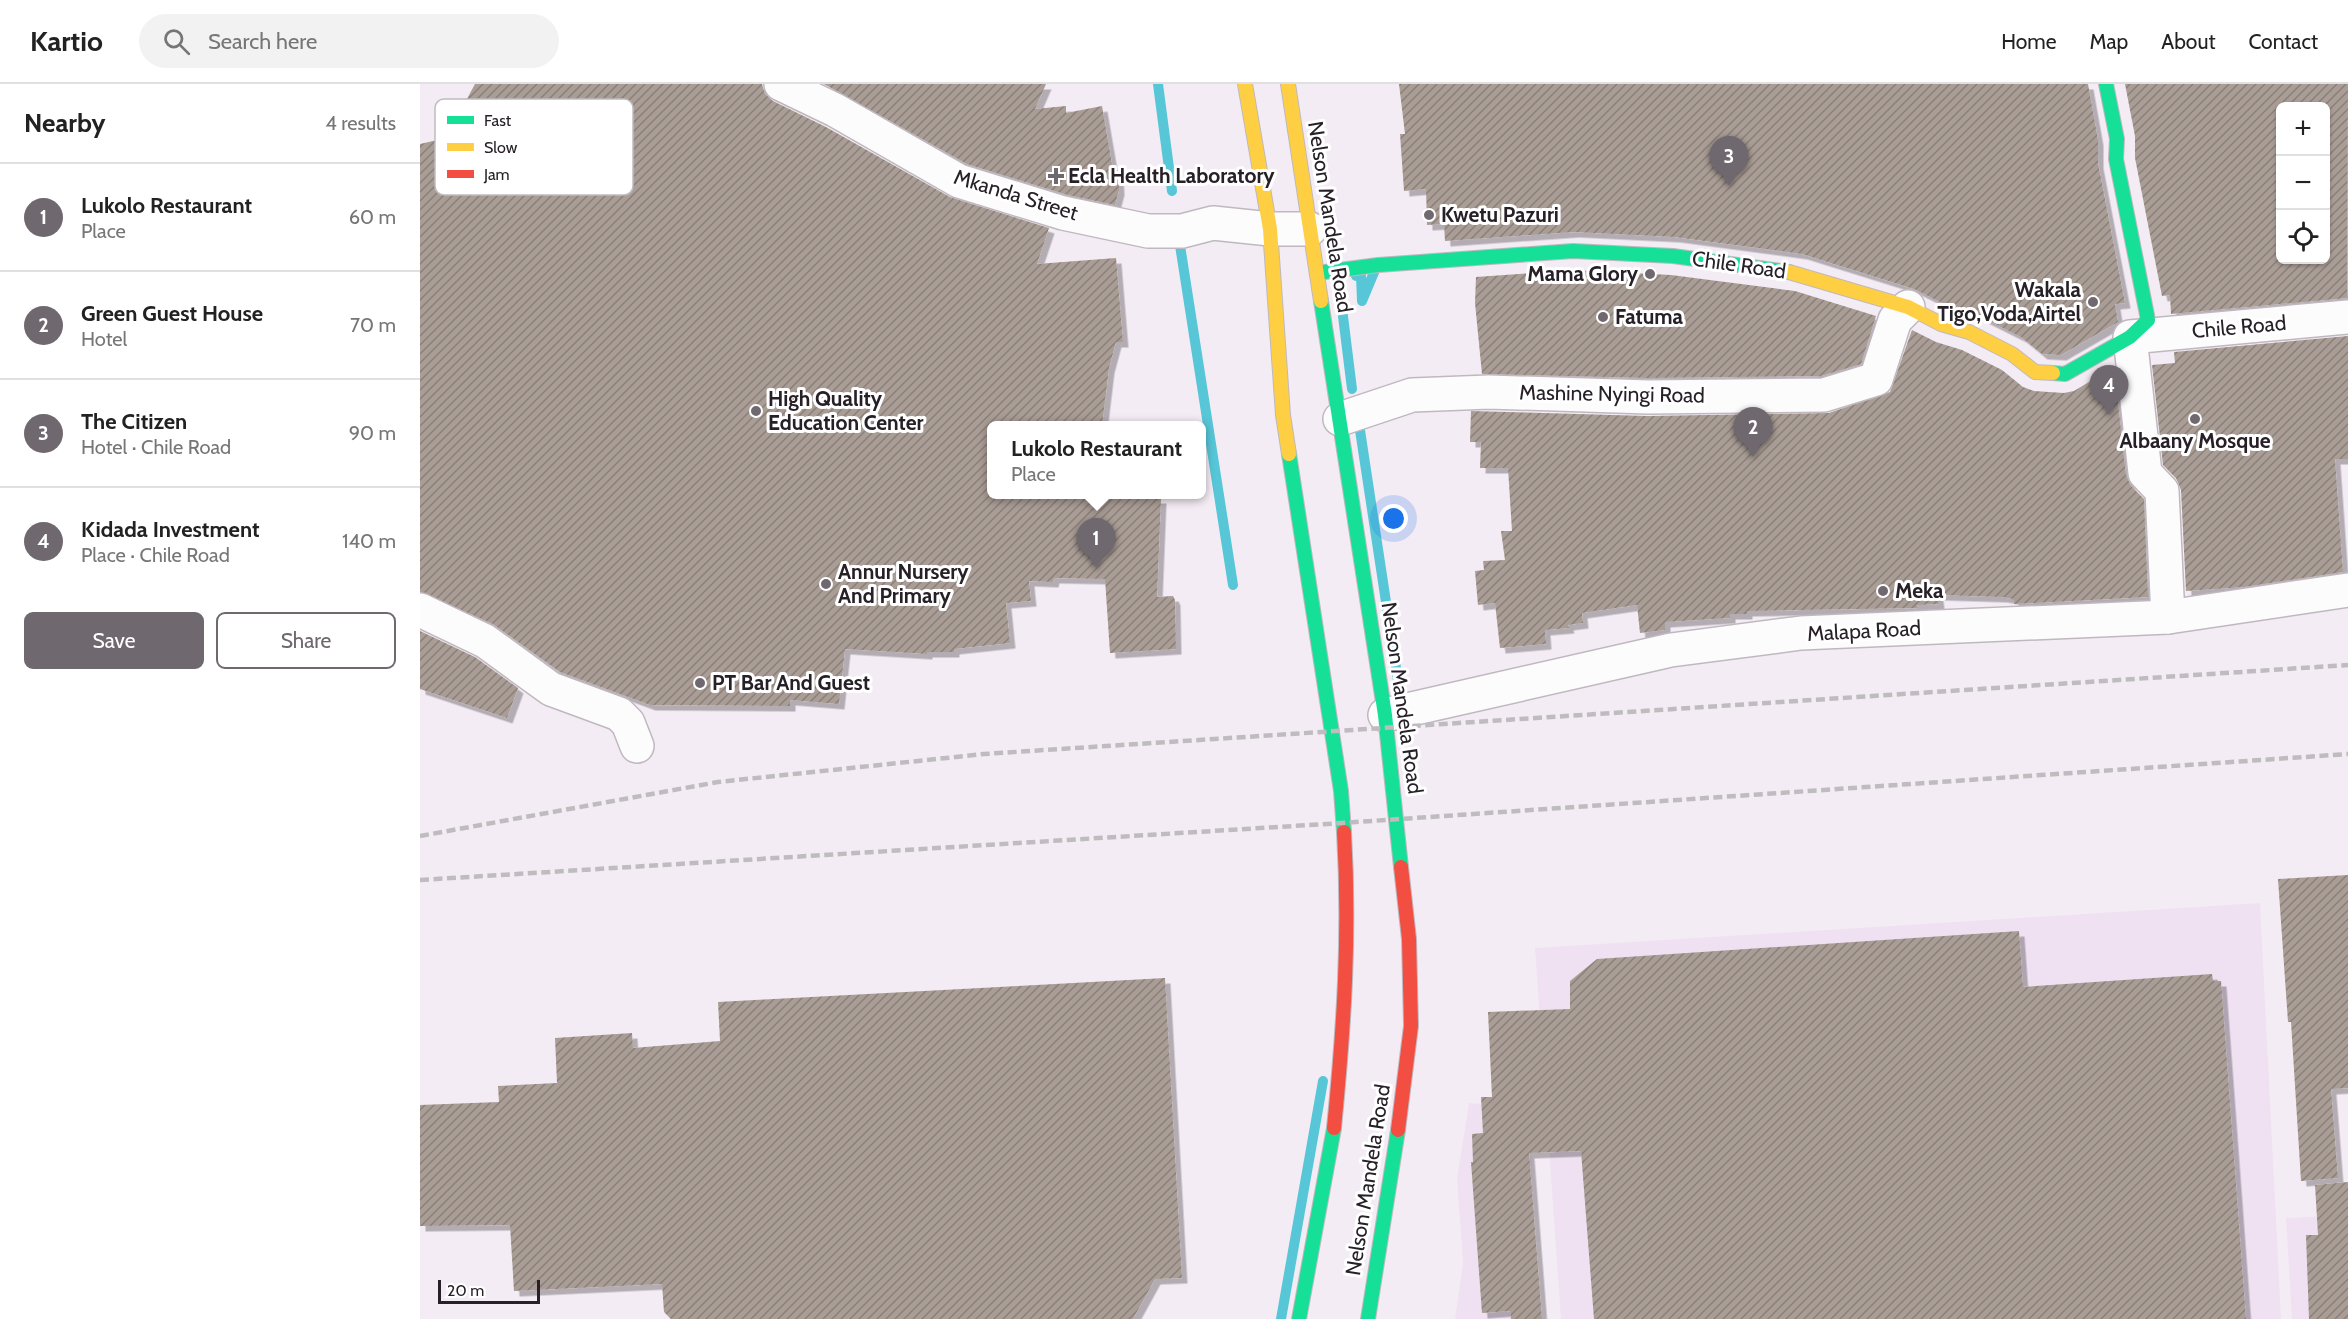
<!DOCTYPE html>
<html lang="en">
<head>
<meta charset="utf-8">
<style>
  :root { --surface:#fff; --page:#f2f2f2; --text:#222; --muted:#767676; --line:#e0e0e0; --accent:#6f686f }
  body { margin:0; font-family:Cabin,sans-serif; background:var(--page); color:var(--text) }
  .controls { position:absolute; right:18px; top:18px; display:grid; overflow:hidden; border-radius:9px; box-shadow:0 2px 4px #0004 }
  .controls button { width:54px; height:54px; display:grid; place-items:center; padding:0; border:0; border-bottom:2px solid var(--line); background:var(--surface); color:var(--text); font:30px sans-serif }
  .scale { position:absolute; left:18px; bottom:15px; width:102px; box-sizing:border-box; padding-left:6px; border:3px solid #272127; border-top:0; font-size:16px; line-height:21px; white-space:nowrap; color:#272127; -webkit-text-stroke:4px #fff; paint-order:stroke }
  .you { position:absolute; left:974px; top:435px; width:21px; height:21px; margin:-15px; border:4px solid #fff; border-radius:50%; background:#1a73e8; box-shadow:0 0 0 9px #1a73e833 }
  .badge { display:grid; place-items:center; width:39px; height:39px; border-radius:50%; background:var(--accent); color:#fff; font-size:20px; font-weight:700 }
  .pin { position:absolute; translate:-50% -50px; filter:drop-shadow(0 2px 3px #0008) }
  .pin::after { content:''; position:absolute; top:32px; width:21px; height:18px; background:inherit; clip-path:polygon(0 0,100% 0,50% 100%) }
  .popup { position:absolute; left:567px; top:337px; width:219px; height:78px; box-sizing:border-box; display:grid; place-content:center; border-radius:9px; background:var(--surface); filter:drop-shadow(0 2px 4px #0005); font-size:20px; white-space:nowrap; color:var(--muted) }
  .popup b { font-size:22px; color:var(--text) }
  .popup::after { content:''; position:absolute; left:50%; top:100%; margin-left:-12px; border:12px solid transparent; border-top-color:var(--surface) }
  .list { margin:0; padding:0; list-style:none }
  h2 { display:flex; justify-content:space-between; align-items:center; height:78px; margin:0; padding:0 24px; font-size:26px }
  h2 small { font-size:20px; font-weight:400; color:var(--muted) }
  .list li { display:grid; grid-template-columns:39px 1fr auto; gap:18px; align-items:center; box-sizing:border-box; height:108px; padding:0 24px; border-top:2px solid var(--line) }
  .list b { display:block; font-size:22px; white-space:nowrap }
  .list p { margin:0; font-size:20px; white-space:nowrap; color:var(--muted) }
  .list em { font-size:20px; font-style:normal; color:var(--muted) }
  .actions { display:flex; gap:12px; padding:18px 24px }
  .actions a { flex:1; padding:14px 0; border:2px solid var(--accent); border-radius:9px; text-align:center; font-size:21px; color:var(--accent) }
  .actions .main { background:var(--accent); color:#fff }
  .icon { flex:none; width:33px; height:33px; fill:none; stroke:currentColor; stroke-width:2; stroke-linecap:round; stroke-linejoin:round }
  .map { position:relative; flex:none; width:1928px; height:1235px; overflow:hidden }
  header { display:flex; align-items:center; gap:36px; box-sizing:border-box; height:84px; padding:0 30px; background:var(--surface); border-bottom:2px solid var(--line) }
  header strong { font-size:28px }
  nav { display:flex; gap:33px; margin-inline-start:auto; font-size:21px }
  .search { width:420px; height:54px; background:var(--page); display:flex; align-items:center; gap:15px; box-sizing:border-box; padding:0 21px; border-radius:33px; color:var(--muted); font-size:22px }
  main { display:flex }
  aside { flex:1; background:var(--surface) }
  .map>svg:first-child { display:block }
  .built { fill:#efe1f1 }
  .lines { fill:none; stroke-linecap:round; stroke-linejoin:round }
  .stream { stroke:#57c6d7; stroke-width:10 }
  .building { fill:url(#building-hatch); fill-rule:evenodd; filter:url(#shadow) }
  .street-casing { stroke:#bfb9bf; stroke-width:36 }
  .fast-casing { stroke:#bfb9bf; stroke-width:16 }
  .slow-casing { stroke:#bfb9bf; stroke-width:16 }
  .jam-casing { stroke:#bfb9bf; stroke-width:16 }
  .street { stroke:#fdfcfd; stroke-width:33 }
  .fast { stroke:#16e098; stroke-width:14 }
  .slow { stroke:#ffcf43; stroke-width:14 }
  .jam { stroke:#f24e42; stroke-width:14 }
  .rail { stroke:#bebcbe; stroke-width:4.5; stroke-dasharray:9 4.5; stroke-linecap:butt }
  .poi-dot { fill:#6f686f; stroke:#fff; stroke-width:2 }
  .labels { text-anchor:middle; stroke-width:6; stroke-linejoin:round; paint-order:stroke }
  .poi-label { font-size:21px; font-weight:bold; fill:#272127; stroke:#fff; text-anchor:start }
  .street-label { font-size:21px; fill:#272127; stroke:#fff }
  .key { fill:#fff; stroke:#bebcbe; stroke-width:1.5 }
  .key-label { font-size:16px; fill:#272127 }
</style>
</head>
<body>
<header>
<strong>Kartio</strong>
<div class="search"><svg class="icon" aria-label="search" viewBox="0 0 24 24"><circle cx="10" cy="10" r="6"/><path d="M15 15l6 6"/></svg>Search here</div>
<nav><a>Home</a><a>Map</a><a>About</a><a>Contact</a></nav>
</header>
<main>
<aside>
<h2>Nearby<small>4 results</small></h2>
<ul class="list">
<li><span class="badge">1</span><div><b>Lukolo Restaurant</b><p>Place</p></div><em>60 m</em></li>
<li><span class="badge">2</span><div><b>Green Guest House</b><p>Hotel</p></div><em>70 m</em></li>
<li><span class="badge">3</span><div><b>The Citizen</b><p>Hotel · Chile Road</p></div><em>90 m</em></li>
<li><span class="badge">4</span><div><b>Kidada Investment</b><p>Place · Chile Road</p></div><em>140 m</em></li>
</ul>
<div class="actions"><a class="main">Save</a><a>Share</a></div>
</aside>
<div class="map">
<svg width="1928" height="1235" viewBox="0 0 1928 1235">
  <defs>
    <pattern id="building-hatch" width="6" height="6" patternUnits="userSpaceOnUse" patternTransform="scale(1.5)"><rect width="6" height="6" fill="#aa9d96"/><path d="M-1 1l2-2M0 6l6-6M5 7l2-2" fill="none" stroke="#8a807a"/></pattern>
    <filter id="shadow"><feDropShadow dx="5.5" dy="5.5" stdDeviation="0" flood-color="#0004"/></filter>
  </defs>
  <rect width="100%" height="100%" fill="#f4ecf4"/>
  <g class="built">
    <polygon points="1840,819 1861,1235 1141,1235 1115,864"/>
    <polygon points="1049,1019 1110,1023 1117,1235 1035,1235 1043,1179 1037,1095"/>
    <polygon points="1928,1131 1928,1235 1872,1235 1866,1134"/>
  </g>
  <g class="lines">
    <g class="stream">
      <polyline points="738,0 752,107"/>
      <polyline points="759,155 813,501"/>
      <polyline points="936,192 941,192 942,217 955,186"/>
      <polyline points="916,194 918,192 932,305"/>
      <polyline points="938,333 981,617"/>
      <polyline points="861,1235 903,997"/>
    </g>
  </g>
  <g class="building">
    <polygon points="55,0 342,0 345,10 353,17 406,43 530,113 629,144 617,180 696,174 703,258 696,258 689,284 682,342 571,342 571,411 741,414 737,513 753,512 755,516 756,565 690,569 685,495 634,494 633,498 609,497 611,517 586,519 590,559 534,565 534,568 507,568 507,570 425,565 419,620 370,616 370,622 230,621 140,588 73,540 0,508 0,60 51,48 36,35"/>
    <polygon points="404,0 626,0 615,25 646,22 646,29 682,22 693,86 698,86 699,106 695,121 648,111 547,80"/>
    <polygon points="979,0 1668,0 1678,56 1678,79 1705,219 1695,220 1698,238 1641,271 1622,270 1601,253 1557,231 1528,222 1494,205 1382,170 1255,153 1154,148 1025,157 1024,140 1007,141 1006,105 984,107 980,50 985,50"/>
    <path d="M1705 0H1928L1927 214 1751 230 1750 211 1742 212 1715 74V52ZM1860 22H1905V176H1860Z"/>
    <polygon points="1153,186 1251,191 1375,207 1456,232 1441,280 1401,292 1228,294 1062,290 1055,219 1056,193"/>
    <polygon points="1492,246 1516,258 1542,266 1582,286 1603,303 1614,307 1644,309 1654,307 1694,283 1706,391 1711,402 1724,415 1728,513 1594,520 1593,515 1582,513 1518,511 1519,520 1497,521 1498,524 1327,527 1327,530 1310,530 1310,534 1245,538 1245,546 1220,549 1217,521 1162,529 1163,539 1148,541 1149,544 1125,546 1126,560 1080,564 1075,519 1058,521 1055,487 1064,486 1063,477 1085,476 1081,447 1092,447 1088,384 1060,384 1061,358 1050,358 1051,327 1228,332 1409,329 1470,308"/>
    <polygon points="1928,252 1928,375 1915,375 1923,488 1824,503 1766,507 1761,406 1756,394 1743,381 1732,281 1755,279 1754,268"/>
    <polygon points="0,547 55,573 98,604 87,634 0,605"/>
    <polygon points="1928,791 1928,1004 1911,1005 1918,1094 1881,1097 1871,938 1868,938 1858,795"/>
    <polygon points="1599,847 1603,903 1792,890 1793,897 1801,897 1826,1235 1174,1235 1161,1067 1109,1069 1122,1235 1091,1235 1090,1227 1062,1229 1051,1078 1053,1078 1052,1050 1063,1049 1061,1013 1072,1013 1068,928 1150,925 1150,897 1177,875"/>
    <polygon points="745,894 762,1194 735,1195 713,1235 251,1235 244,1228 242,1200 94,1207 90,1141 0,1142 0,1021 79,1018 78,1002 137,999 135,954 212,949 213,964 300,957 298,918"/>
    <polygon points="1928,1098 1928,1235 1889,1235 1886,1151 1898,1151 1895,1101"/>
  </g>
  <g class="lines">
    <g class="street-casing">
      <g id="street">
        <polyline points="361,0 415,26 539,97 643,129 728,147 762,147 793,139 850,145 890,145"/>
        <polyline points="920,335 992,311 1069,308 1228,313 1404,311 1456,295 1475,236 1488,223"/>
        <polyline points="0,526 65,557 131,605 199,630 208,639 217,662"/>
        <polyline points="1748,533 1742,407 1725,389 1710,253 1928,233"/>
        <polyline points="965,631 1251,566 1381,549 1748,533 1928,506"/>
      </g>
    </g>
    <g class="fast-casing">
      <g id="fast">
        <polyline points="897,189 958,181 1153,167 1253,172 1369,188"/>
        <polyline points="901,217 965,631 981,783"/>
        <polyline points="1633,289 1645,290 1710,253 1728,236 1696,75 1697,55 1686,0"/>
        <polyline points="869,370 921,707 924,748"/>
        <polyline points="879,1235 914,1044"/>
        <polyline points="948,1235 978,1046"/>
      </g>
    </g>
    <g class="slow-casing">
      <g id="slow">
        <polyline points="825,0 850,145 863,331 869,370"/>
        <polyline points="868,0 901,217"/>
        <polyline points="1369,188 1488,223 1521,240 1549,248 1592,270 1615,288 1633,289"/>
      </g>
    </g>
    <g class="jam-casing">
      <g id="jam">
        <path d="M914 1044C924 943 930 850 924 748"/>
        <polyline points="978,1046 991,942 989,855 981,783"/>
      </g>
    </g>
    <use href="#street" class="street"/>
    <use href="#fast" class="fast"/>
    <use href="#slow" class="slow"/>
    <use href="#jam" class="jam"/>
    <g class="rail">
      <polyline points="0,752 298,698 564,670 1928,581"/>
      <polyline points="0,796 922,739 1928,670"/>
    </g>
  </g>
  <g class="poi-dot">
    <path d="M633 83h6v6h6v6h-6v6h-6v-6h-6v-6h6z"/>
    <circle cx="1009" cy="131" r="6"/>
    <circle cx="1230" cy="190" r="6"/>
    <circle cx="1673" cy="218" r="6"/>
    <circle cx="1183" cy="233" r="6"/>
    <circle cx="336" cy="327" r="6"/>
    <circle cx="1775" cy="335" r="6"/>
    <circle cx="406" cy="500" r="6"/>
    <circle cx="1463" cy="507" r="6"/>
    <circle cx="280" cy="599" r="6"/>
  </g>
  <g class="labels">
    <g class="poi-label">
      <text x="648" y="99">Ecla Health Laboratory</text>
      <text x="1021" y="138">Kwetu Pazuri</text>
      <text x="1218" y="197" text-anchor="end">Mama Glory</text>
      <text x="1661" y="213" text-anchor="end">Wakala<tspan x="1661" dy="24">Tigo,Voda,Airtel</tspan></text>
      <text x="1195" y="240">Fatuma</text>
      <text x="348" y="322">High Quality<tspan x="348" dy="24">Education Center</tspan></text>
      <text x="1775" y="364" text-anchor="middle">Albaany Mosque</text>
      <text x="418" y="495">Annur Nursery<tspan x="418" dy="24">And Primary</tspan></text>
      <text x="1475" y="514">Meka</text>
      <text x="292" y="606">PT Bar And Guest</text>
    </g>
    <g class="street-label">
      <text transform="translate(596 111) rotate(17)" y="7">Mkanda Street</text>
      <text transform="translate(910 133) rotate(81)" y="7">Nelson Mandela Road</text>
      <text transform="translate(1319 181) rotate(8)" y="7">Chile Road</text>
      <text transform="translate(1819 243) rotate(-5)" y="7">Chile Road</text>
      <text transform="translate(1192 310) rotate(1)" y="7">Mashine Nyingi Road</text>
      <text transform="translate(1444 547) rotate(-3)" y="7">Malapa Road</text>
      <text transform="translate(982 614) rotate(82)" y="7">Nelson Mandela Road</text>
      <text transform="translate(948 1096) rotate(-81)" y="7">Nelson Mandela Road</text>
    </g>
  </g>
  <rect x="15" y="15" width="198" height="96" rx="9" class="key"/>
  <rect x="27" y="32" width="27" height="8" fill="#16e098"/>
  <rect x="27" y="59" width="27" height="8" fill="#ffcf43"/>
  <rect x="27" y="86" width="27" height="8" fill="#f24e42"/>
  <g class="key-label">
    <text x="64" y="42">Fast</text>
    <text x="64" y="69">Slow</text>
    <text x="64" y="96">Jam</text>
  </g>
</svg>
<div class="controls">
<button>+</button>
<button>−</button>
<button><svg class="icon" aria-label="locate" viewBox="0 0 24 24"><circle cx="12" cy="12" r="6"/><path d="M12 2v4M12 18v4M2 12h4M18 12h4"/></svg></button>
</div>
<div class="scale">20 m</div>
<div class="you"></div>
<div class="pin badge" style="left:676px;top:484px">1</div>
<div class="popup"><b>Lukolo Restaurant</b>Place</div>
<div class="pin badge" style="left:1333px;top:373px">2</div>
<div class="pin badge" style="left:1309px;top:102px">3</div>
<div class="pin badge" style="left:1689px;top:331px">4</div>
</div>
</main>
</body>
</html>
